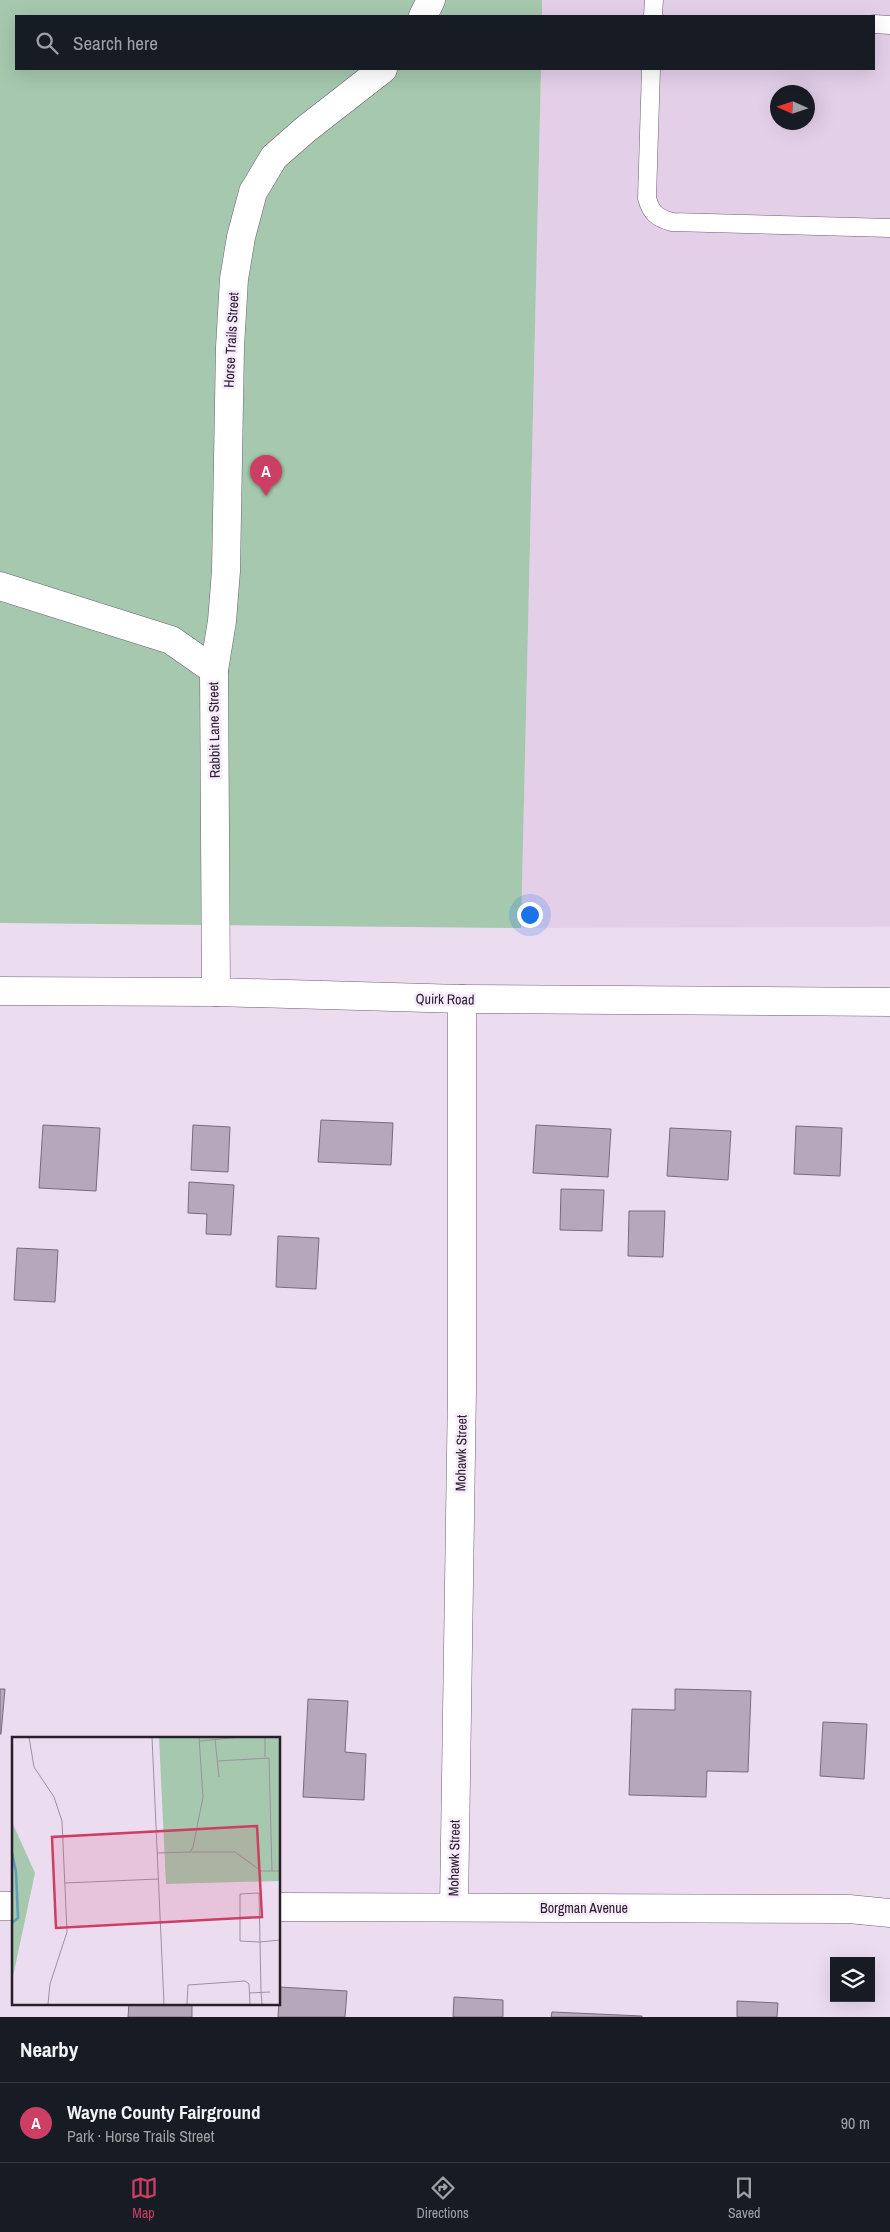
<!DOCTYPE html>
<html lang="en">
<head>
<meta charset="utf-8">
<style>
  :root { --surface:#171b24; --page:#20242c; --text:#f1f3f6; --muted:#9ea1a6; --line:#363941; --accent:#cd3e65 }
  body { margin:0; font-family:"Archivo Narrow",sans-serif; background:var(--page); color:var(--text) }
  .controls { position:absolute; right:15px; bottom:15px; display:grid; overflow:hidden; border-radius:0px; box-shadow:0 5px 20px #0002 }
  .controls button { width:45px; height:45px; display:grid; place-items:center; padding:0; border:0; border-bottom:1px solid var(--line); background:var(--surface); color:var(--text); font:25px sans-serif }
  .compass { position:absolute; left:770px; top:85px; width:45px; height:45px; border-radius:50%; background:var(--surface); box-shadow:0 5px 20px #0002; rotate:273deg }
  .you { position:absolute; left:529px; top:914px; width:18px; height:18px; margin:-12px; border:4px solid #fff; border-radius:50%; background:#1a73e8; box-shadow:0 0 0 8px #1a73e833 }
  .badge { display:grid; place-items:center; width:32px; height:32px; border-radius:50%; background:var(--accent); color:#fff; font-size:16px; font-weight:700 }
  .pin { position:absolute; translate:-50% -41px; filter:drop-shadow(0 1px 2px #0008) }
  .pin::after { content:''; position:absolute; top:26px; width:18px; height:15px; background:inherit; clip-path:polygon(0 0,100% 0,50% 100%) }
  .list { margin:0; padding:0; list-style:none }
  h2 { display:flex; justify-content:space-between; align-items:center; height:65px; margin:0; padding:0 20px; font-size:21px }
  h2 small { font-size:16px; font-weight:400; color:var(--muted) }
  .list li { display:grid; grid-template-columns:32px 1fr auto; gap:15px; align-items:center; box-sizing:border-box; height:80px; padding:0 20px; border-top:1px solid var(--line) }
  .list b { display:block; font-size:19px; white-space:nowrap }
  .list p { margin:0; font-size:16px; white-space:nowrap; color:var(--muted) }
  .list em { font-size:16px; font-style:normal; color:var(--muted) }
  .icon { flex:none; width:28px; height:28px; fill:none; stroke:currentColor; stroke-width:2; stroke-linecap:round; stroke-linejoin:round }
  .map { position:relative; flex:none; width:890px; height:2017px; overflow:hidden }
  .search { position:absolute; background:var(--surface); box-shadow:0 5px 20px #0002; left:15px; right:15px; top:15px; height:55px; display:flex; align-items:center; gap:12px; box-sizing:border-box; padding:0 18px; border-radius:0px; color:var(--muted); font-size:19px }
  .sheet { height:145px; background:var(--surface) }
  nav { display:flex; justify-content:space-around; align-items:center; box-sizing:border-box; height:70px; border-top:1px solid var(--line); background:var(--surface); font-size:14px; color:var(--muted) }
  nav a { display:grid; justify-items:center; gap:2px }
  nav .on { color:var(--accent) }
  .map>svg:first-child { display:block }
  .built { fill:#e4cfe9; fill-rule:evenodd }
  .green { fill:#a5c8ae }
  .building { fill:#b6a7ba; stroke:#796b7d }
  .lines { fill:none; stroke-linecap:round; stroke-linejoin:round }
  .service-casing { stroke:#6e6071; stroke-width:19 }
  .minor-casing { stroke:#6e6071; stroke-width:29 }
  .tertiary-casing { stroke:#6e6071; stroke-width:29 }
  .service { stroke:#fff; stroke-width:18 }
  .minor { stroke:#fff; stroke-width:28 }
  .tertiary { stroke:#fff; stroke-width:28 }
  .labels { text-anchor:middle; stroke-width:5; stroke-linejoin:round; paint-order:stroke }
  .street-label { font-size:14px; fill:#262128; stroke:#f9e9fd }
  .inset-river { fill:none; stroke:#5f9fb8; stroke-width:2.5 }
  .inset-road { fill:none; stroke:#9d91a0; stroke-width:1 }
  .view { fill:#cd3e65; fill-opacity:0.15; stroke:#cd3e65; stroke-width:2.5 }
  .inset-edge { fill:none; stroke:#262128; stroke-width:2.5 }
</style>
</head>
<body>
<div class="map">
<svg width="890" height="2017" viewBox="0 0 890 2017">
  <rect width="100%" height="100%" fill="#ecdcf0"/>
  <path class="built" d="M542 0H890V927L521 928 541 69H874V16H542ZM778 92H808V122H778Z"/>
  <polygon class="green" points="0,0 542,0 542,16 16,16 16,69 541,69 521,928 0,923"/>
  <g class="building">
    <polygon points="321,1120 393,1123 391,1165 318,1162"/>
    <polygon points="43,1125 100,1128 96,1191 39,1188"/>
    <polygon points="193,1125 230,1127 228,1172 191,1170"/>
    <polygon points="536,1125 611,1129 608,1177 533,1173"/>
    <polygon points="796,1126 842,1128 840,1176 794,1174"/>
    <polygon points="670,1128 731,1131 728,1180 667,1176"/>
    <polygon points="189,1182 234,1185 231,1235 206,1234 207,1214 188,1213"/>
    <polygon points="561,1189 604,1190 602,1231 560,1230"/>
    <polygon points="629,1211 665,1211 663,1257 628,1256"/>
    <polygon points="278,1236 319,1238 316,1289 276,1287"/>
    <polygon points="17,1248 58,1250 55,1302 14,1300"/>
    <polygon points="0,1689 5,1689 1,1734 0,1734"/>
    <polygon points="675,1689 751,1691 748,1772 707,1771 706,1797 629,1795 632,1709 675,1710"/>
    <polygon points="308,1699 348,1701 345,1752 366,1754 364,1800 303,1797"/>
    <polygon points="823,1722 867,1724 864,1779 820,1776"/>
    <polygon points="280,1987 347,1991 345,2017 278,2017"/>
    <polygon points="454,1997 503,2000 503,2017 453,2017"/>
    <polygon points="737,2001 778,2003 777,2017 737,2017"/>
    <polygon points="129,2003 192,2003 192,2017 128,2017"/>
    <polygon points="552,2012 642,2016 642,2017 551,2017"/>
  </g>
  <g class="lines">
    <g class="service-casing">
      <g id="service">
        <polyline points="653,16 654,0"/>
        <polyline points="874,24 890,25"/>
        <path d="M651 69 647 198C651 213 657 218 672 222L890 228"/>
      </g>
    </g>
    <g class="minor-casing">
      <g id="minor">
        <polyline points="423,16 431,0"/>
        <polyline points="0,586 171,640 214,670 216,992"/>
        <polyline points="214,670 222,621 226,571 230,347 234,279 241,237 253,192 274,157 306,129 383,69"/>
        <polyline points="0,1906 14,1906"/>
        <polyline points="279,1907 849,1909 890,1913"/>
        <polyline points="454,1907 462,1389 462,999"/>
      </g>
    </g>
    <g class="tertiary-casing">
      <polyline id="tertiary" points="0,991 216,992 462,999 890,1002"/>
    </g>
    <use href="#service" class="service"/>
    <use href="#minor" class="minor"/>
    <use href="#tertiary" class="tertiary"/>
  </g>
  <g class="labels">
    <g class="street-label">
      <text transform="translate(231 340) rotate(-87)" y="5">Horse Trails Street</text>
      <text transform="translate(214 730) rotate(-91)" y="5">Rabbit Lane Street</text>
      <text transform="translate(445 999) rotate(1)" y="5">Quirk Road</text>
      <text transform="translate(461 1453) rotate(-89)" y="5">Mohawk Street</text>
      <text transform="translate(454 1858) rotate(-89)" y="5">Mohawk Street</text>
      <text x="584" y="1913">Borgman Avenue</text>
    </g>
  </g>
  <g transform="translate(12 1737)">
    <rect width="268" height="268" fill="#ecdcf0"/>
    <path d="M147 0H267V144L154 147ZM0 85 23 136 0 244Z" fill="#a5c8ae"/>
    <path class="inset-river" d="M0 115 4 135 6 181 0 186"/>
    <path class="inset-road" d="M17 0 22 30 42 60 50 84 55 195 38 247 36 267M140 0 152 267M203 2 207 40M188 4 229 0M253 20V0M206 24 257 21 260 134M178 115H223L249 134H268M145 116 178 115 181 110 191 60 187 0M53 146 146 142M237 256 258 255M175 267 176 248 233 244 237 247 238 267M250 267 249 255 248 205 247 156 228 157V204L248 205 268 203"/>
    <path class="view" d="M245 89 250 180 44 191 40 100Z"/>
    <rect width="268" height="268" class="inset-edge"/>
  </g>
</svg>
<div class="controls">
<button><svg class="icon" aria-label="layers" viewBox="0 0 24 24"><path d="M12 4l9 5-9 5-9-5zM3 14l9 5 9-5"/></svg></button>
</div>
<svg class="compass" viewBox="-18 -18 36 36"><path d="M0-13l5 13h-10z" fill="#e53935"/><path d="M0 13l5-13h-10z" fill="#9ea1a6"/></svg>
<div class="you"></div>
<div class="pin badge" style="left:266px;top:496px">A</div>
<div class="search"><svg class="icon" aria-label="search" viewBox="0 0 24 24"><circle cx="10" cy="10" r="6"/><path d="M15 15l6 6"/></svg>Search here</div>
</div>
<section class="sheet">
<h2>Nearby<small></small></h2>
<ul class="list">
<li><span class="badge">A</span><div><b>Wayne County Fairground</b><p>Park · Horse Trails Street</p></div><em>90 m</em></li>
</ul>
</section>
<nav>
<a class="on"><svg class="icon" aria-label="map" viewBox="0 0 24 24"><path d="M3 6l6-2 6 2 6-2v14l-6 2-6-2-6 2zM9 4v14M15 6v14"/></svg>Map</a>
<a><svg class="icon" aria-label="directions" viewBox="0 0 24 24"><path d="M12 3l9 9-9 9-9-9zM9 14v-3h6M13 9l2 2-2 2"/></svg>Directions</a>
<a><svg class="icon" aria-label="saved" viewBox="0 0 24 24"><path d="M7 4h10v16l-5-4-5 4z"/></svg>Saved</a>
</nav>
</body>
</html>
